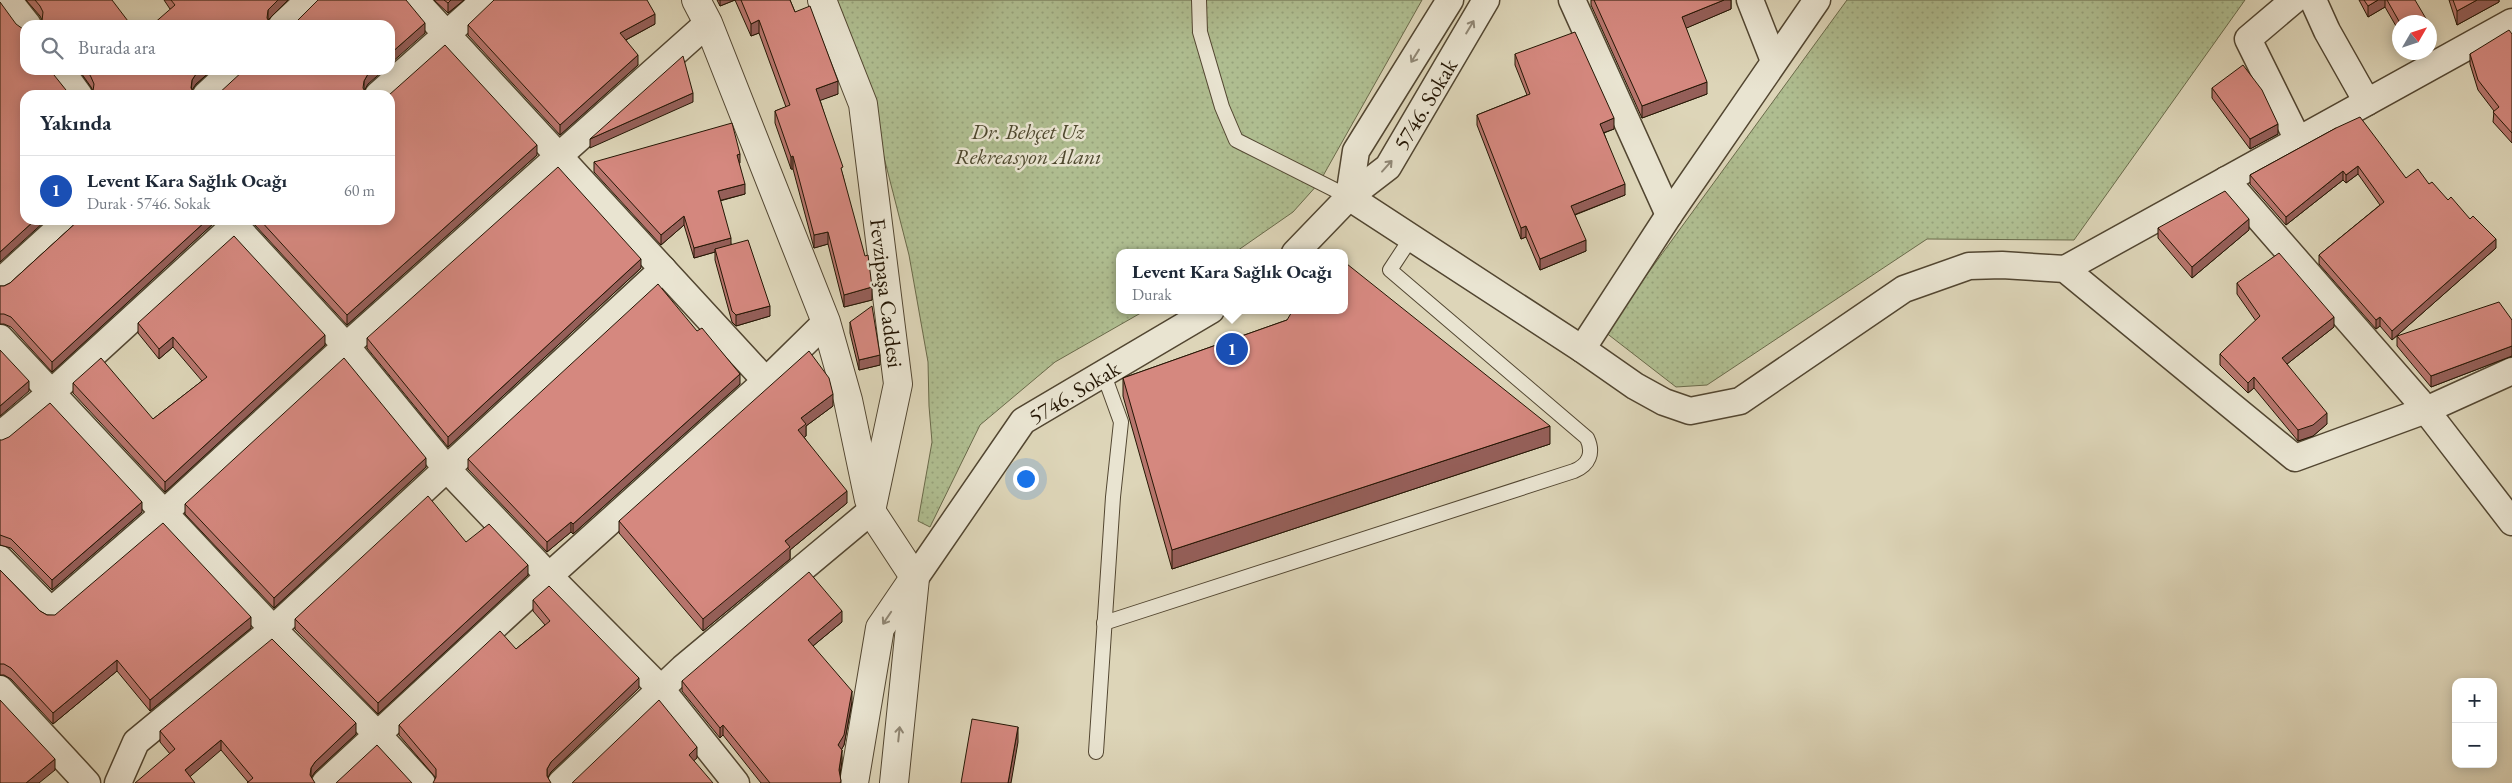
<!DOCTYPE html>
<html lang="tr">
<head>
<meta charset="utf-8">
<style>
  :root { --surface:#fff; --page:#f6f6f7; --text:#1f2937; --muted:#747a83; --line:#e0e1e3; --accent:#8f2418 }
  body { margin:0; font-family:"EB Garamond",serif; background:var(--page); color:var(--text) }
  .controls { position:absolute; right:15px; bottom:15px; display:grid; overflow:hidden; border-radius:10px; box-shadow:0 2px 12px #0003 }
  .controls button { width:45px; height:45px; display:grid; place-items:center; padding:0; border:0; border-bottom:1px solid var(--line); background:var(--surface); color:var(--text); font:25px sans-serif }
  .compass { position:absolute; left:2392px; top:15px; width:45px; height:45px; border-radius:50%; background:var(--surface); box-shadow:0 2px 12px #0003; rotate:51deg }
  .you { position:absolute; left:1025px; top:478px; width:18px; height:18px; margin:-12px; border:4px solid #fff; border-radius:50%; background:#1a73e8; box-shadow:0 0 0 8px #1a73e833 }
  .badge { display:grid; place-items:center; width:32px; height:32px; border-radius:50%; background:var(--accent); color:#fff; font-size:16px; font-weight:700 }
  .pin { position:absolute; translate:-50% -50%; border:2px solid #fff; box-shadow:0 1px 5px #0006 }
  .popup { position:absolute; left:1116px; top:249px; width:232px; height:65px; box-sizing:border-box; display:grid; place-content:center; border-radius:10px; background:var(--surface); filter:drop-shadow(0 1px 4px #0005); font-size:16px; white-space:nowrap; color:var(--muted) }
  .popup b { font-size:19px; color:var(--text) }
  .popup::after { content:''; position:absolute; left:50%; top:100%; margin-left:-10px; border:10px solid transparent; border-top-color:var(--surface) }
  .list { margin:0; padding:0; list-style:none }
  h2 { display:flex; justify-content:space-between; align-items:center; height:65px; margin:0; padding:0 20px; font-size:21px }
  h2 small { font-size:16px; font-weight:400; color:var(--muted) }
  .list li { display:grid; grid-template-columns:32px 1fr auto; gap:15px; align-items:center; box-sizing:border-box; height:70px; padding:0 20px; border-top:1px solid var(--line) }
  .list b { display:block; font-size:19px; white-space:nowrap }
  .list p { margin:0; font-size:16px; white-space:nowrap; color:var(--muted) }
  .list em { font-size:16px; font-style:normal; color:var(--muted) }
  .icon { flex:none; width:28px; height:28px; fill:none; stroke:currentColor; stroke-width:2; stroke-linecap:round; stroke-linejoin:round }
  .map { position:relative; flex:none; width:2512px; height:783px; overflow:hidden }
  .search { position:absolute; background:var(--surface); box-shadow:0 2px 12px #0003; left:20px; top:20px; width:375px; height:55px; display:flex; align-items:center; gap:12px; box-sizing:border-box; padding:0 18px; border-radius:15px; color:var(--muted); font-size:19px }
  .panel { position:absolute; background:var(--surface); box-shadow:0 2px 12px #0003; left:20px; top:90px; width:375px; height:135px; border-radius:15px }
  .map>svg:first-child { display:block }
  .park { fill:url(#park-dots); stroke:#6a6a4a }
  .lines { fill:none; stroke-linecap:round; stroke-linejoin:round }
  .service-casing { stroke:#524631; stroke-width:16 }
  .minor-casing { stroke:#524631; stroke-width:29 }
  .tertiary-casing { stroke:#524631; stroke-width:30 }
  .service { stroke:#e9e4d1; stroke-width:14 }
  .minor { stroke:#e9e4d1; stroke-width:26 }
  .tertiary { stroke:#e9e4d1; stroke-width:28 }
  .wall { fill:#b7756d; stroke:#241604 }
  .shaded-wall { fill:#955f59; stroke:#241604 }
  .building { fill:#d5887f; stroke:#241604 }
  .oneway { stroke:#908775 }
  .labels { text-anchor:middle; stroke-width:5; stroke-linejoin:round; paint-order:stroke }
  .street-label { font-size:22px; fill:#241604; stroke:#e9e4d1 }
  .park-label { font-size:22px; font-style:italic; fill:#4e482e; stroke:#e9e4d1 }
</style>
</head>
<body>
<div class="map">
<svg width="2512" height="783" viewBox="0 0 2512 783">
  <defs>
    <pattern id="park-dots" width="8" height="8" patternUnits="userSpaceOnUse" patternTransform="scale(1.25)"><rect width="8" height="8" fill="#afbd90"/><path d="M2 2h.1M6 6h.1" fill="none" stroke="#96a27b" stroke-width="1.8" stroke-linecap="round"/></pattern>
  </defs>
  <rect width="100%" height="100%" fill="#ddd5b8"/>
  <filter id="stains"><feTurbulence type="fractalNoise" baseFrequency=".004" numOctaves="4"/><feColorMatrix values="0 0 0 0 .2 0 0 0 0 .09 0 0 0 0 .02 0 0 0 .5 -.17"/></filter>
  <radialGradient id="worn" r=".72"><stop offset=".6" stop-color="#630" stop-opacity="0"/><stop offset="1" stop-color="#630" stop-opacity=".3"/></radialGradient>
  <g class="park">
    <polygon points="828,0 1422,0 1319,183 1293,212 1234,253 1120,253 1120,310 1146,310 1055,362 980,425 930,527 918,521 932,442 929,406 928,362 909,255 867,91"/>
    <polygon points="1847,0 2245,0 2074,240 1927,239 1707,385 1676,387 1605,332"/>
  </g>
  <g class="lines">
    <g class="service-casing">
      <g id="service">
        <polyline points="1199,0 1200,32 1222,107 1236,140 1349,197"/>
        <path d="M1104 623 1574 471C1589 465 1594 453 1587 438L1390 270 1411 238"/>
        <polyline points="1096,752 1113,497 1121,422 1104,375"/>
      </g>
    </g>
    <g class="minor-casing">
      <g id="minor">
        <polyline points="8,0 28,25"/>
        <polyline points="415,0 766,381"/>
        <polyline points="1572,0 1669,215"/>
        <polyline points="1750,0 1774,61"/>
        <polyline points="2294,0 2248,39 2298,140"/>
        <polyline points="2313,0 2327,31 2367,102"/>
        <polyline points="282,25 309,0"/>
        <polyline points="61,70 79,95"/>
        <polyline points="206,95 233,70"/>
        <polyline points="378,95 485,0"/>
        <polyline points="2226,180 2418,400 2512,522"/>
        <polyline points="1349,197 1582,349 1635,386 1664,402 1690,411 1740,401 1904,289 1969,266 2002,265 2065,269 2295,458 2426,410 2512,371"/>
        <polyline points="1349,197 1356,151 1450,0"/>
        <polyline points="230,220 346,346 446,468 549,576 661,689 736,783"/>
        <polyline points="1295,253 1349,197 1388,167 1486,0"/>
        <polyline points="2065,269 2512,22"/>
        <polyline points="0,282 68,220"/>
        <polyline points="0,338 273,629 378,735 422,783"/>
        <polyline points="1582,349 1669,215 1817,0"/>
        <polyline points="0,435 52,392 240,220"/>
        <polyline points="0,559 51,611 164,513 346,346 708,23"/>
        <polyline points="915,578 1023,421 1211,310"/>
        <polyline points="0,689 87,783"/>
        <polyline points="118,783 136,742 273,629 663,269"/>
        <polyline points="325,783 549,576 766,381 826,322"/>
        <polyline points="561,783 683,668 871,511"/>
      </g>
    </g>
    <g class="tertiary-casing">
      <g id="tertiary">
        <polyline points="696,0 708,23 826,322 848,400 869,500"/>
        <polyline points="822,0 863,104 898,384 871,511 915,578 894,783"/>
        <polyline points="854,783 880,628 912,581"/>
      </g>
    </g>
    <use href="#service" class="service"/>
    <use href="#minor" class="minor"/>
    <use href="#tertiary" class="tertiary"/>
  </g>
  <g class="wall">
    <polygon points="26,0 112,0 42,20 40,16"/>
    <polygon points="164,0 288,0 268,20 170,9"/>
    <polygon points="434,0 464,0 448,13"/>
    <polygon points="717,0 790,0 795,12 838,94 820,100 843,176 872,300 844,307 828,244 814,248 793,169 791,169 775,123 775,111 786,107 759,33 751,36 735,0 720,6"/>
    <polygon points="1591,0 1731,0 1731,9 1686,28 1707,94 1642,118 1591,5"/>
    <polygon points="2359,0 2415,0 2400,22 2400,33 2385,7 2368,17"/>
    <polygon points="2449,0 2499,0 2499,2 2457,25"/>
    <polygon points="655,24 626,40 638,65 560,135 468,35 468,25"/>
    <polygon points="2512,34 2512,143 2493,122 2494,111 2478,90 2470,64 2470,54"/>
    <polygon points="1515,54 1614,129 1604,133 1625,195 1575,215 1586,251 1540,270 1526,237 1521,239 1477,125 1477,115 1527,95 1515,65"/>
    <polygon points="79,70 212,70 196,84 93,91 91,87"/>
    <polygon points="2212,88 2278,134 2250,149 2212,98"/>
    <polygon points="2336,128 2406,178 2429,184 2448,200 2496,248 2392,340 2380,326 2376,329 2319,264 2319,255 2380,205 2358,174 2346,183 2343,180 2286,225 2250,184 2250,175"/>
    <polygon points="537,155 347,325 254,224 254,220 390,220"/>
    <polygon points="594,162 740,163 739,164 745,194 720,201 731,244 770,316 736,326 732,322 715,260 715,252 694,258 684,225 661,245 594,172"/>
    <polygon points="79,220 216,220 215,222 52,372 11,327 4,324 0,324 0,286 4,286 10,283"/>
    <polygon points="2158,228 2249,230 2192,278 2158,238"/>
    <polygon points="641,268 448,447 367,348 367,338"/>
    <polygon points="2237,283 2334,327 2287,364 2327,424 2313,436 2298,441 2254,388 2248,393 2220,365 2220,354 2256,321 2237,294"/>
    <polygon points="1287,320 1550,444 1172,569 1123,396 1123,378"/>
    <polygon points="2512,320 2512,356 2431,387 2397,346 2397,336"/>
    <polygon points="850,322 880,365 859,370 850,333"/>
    <polygon points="138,323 325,345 165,492 73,393 73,383 153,419 202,381 173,347 159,359 138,333"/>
    <polygon points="697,331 740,384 573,534 571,532 547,552 468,469 468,459"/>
    <polygon points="833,406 806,426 806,436 804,437 847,503 790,550 790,559 703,631 619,533 619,521"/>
    <polygon points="0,440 142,512 52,590 11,548 0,545"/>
    <polygon points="426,467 274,608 185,514 185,504"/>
    <polygon points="466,542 528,575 378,714 295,629 295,619"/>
    <polygon points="0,570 40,611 47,615 251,628 150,711 117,671 53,724 11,679 4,675 0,675"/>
    <polygon points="533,600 639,688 551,772 547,778 550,782 436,778 399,735 399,725 516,649 545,625 533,611"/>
    <polygon points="842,622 813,646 852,702 844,745 841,750 842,761 840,774 841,783 761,783 723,735 720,738 682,691 682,681"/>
    <polygon points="160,731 356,734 315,772 311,777 248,782 221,750 170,754 160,742"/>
  </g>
  <g class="shaded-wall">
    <polygon points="278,0 288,0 268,20 268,10"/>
    <polygon points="451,0 464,0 448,13 448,3"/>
    <polygon points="720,0 735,0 720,6"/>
    <polygon points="1724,0 1731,0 1731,9 1682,30 1682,17"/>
    <polygon points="2378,0 2385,0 2385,7 2368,17 2368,6"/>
    <polygon points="2477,0 2499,0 2499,2 2457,25 2457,11"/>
    <polygon points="655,14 655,24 620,43 620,33"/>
    <polygon points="759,20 759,33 751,36 751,24"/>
    <polygon points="425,23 425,33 390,64 390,54"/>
    <polygon points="2431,28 2431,38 2430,39 2430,29"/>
    <polygon points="638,55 638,65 560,135 560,125"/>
    <polygon points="201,70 212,70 196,84 192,90 191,95 192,80 196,74"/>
    <polygon points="372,70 384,70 368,84 364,91 364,81 368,74"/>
    <polygon points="838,81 838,94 816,102 816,89"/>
    <polygon points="1707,82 1707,94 1642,118 1642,106"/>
    <polygon points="693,93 693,102 590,148 590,139"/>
    <polygon points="1614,118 1614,129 1600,134 1600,124"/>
    <polygon points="2278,124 2278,134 2250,149 2250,139"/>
    <polygon points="537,145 537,155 347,325 347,315"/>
    <polygon points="740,154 740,163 737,164 737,155"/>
    <polygon points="793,156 793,169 791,169 791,157"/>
    <polygon points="2358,166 2358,174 2346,183 2346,175"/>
    <polygon points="2343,171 2343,180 2286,225 2286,217"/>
    <polygon points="745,184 745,194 718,201 718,191"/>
    <polygon points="1625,184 1625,195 1571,216 1571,206"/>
    <polygon points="684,216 684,225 661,245 661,235"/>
    <polygon points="2249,219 2249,230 2192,278 2192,267"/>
    <polygon points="35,220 46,220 0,262 0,252"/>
    <polygon points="207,220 216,220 215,222 52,372 52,362"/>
    <polygon points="1526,226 1526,237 1521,239 1521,228"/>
    <polygon points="828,232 828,244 814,248 814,235"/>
    <polygon points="731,238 731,247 715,249 715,252 694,258 694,248"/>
    <polygon points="2496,239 2496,248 2392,340 2392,331"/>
    <polygon points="1586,240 1586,251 1540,270 1540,259"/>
    <polygon points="641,259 641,268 448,447 448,437"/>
    <polygon points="872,287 872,300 844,307 844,295"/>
    <polygon points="770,306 770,316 736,326 736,315"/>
    <polygon points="2334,317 2334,327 2282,368 2282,358"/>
    <polygon points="2380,317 2380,326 2376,329 2376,320"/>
    <polygon points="325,335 325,345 165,492 165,482"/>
    <polygon points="173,337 173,347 159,359 159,349"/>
    <polygon points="2512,346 2512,356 2431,387 2431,376"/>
    <polygon points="880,355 880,365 859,370 859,360"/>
    <polygon points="740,374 740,384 573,534 573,524"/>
    <polygon points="2254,377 2254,388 2248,393 2248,383"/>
    <polygon points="29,381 29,391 0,416 0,406"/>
    <polygon points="833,394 833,406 806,426 806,436 798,442 798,430 801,418"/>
    <polygon points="2327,413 2327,424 2313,436 2298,441 2298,430"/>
    <polygon points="1550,426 1550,444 1172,569 1172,550"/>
    <polygon points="426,458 426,467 274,608 274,598"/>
    <polygon points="847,491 847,503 790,550 790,559 703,631 703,619 785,541"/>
    <polygon points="142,502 142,512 52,590 52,580"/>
    <polygon points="571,522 571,532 547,552 547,542"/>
    <polygon points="528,565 528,575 378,714 378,703"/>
    <polygon points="842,611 842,622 808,650 808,640"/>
    <polygon points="251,617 251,628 150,711 150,700"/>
    <polygon points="117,660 117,671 53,724 53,713"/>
    <polygon points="639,678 639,688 551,772 547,779 547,769 551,762"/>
    <polygon points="852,691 852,702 844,745 838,756 838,745"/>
    <polygon points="356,723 356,734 315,772 311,778 311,768 315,762"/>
    <polygon points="723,725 723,735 720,738 720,728"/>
    <polygon points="1018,727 1018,742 1011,783 1008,783"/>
    <polygon points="221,740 221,750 185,781 185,770"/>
    <polygon points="697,747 697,758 689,765 689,755"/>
    <polygon points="842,750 842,761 839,781 839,770"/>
    <polygon points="55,759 55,770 39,783 26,783"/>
  </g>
  <g class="building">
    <polygon points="35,0 112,0 131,25 39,25 42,21 43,12 40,6"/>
    <polygon points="171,0 278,0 268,10 267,18 271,25 152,25 175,5"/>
    <polygon points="318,0 406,0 425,23 390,54 390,25 293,25"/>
    <polygon points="444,0 451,0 448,3"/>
    <polygon points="494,0 647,0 655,14 620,33 638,55 560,125 468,25"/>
    <polygon points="741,0 790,0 795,12 810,6 838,81 816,89 843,167 841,168 865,256 868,255 872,287 844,295 828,232 814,235 793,156 791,157 775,111 790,105 759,20 751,24"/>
    <polygon points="1594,0 1724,0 1682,17 1707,82 1642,106"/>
    <polygon points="2364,0 2378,0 2368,6"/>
    <polygon points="2387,0 2415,0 2428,22 2400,23"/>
    <polygon points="2453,0 2477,0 2457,11"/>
    <polygon points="0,2 16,24 23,29 25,29 25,70 50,70 70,95 25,95 25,220 35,220 0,252"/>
    <polygon points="2509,30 2512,34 2512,133 2493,112 2499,107 2478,80 2470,54"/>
    <polygon points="1575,32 1614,118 1600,124 1625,184 1571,206 1586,240 1540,259 1526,226 1521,228 1477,115 1530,94 1515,54"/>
    <polygon points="445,45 537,145 347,315 260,220 390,220 390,95 389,95"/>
    <polygon points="683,56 693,93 590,139"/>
    <polygon points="2243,65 2262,90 2278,124 2250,139 2212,88"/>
    <polygon points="87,70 201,70 196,74 192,80 191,88 195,95 89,95 93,91 94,84 91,77"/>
    <polygon points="244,70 372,70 368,74 364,81 363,88 367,95 217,95"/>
    <polygon points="2360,117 2406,178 2418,169 2429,184 2432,182 2448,200 2451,197 2470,219 2473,216 2496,239 2392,331 2380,317 2376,320 2319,255 2384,202 2358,166 2346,175 2343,171 2286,217 2250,175 2336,128"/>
    <polygon points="732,123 740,154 737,155 745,184 718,191 731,238 694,248 684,216 661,235 594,162"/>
    <polygon points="558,167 641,259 448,437 367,338"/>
    <polygon points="2225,191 2249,219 2192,267 2158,228"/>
    <polygon points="79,220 207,220 52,362 11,317 4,314 0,314 0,286 4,286 10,283"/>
    <polygon points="234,236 325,335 165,482 73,383 101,358 153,419 207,377 173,337 159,349 138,323"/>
    <polygon points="748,240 770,306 736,315 732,311 715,249"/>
    <polygon points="2279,253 2334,317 2282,358 2327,413 2313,425 2298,430 2254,377 2248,383 2220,354 2260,316 2237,283"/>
    <polygon points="1347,264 1550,426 1172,550 1123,378 1287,320 1293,310 1344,310 1344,265"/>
    <polygon points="658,284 697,331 702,328 740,374 573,524 571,522 547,542 468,459"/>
    <polygon points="2499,302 2512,320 2512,346 2431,376 2397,336"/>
    <polygon points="872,306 880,355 859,360 850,322"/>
    <polygon points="0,350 29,381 0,406"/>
    <polygon points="809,351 829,378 833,394 801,418 806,424 798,430 847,491 785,541 790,547 703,619 619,521"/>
    <polygon points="344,358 426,458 274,598 185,504"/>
    <polygon points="50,403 142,502 52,580 11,539 0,535 0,440 2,440 9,437"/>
    <polygon points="428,496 466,542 489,524 528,565 378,703 295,619"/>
    <polygon points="163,523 251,617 150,700 117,660 53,713 11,668 4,664 0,664 0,570 40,611 47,615 55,615"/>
    <polygon points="809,572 842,611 808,640 852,691 844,735 838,745 842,750 839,770 841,781 840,783 770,783 723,725 720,728 682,681"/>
    <polygon points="549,586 639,678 551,762 547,769 547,776 551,783 433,783 436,777 436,769 399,725 500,631 516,649 550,621 533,600"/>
    <polygon points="272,639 356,723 315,762 311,768 310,775 315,783 247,783 253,778 221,740 185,770 195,783 135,783 175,749 160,731"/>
    <polygon points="0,700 55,759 26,783 0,783"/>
    <polygon points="659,700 697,747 689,755 713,783 572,783"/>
    <polygon points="972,719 1018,727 1008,783 961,783"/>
    <polygon points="377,745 412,783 336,783"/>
  </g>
  <defs><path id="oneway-shaft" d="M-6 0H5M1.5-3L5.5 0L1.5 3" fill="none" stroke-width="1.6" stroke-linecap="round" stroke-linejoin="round" transform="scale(1.25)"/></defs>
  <g class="oneway">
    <use href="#oneway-shaft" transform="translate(1470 27) rotate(-59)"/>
    <use href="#oneway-shaft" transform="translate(1415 56) rotate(122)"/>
    <use href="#oneway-shaft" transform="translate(1387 166) rotate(-48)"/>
    <use href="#oneway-shaft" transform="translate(887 618) rotate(124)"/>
    <use href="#oneway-shaft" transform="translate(899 734) rotate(-84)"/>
  </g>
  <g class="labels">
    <g class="street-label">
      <text transform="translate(1425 104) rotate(-59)" y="8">5746. Sokak</text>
      <text transform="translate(887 293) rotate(83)" y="8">Fevzipaşa Caddesi</text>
      <text transform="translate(1074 392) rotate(-31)" y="8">5746. Sokak</text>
    </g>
    <g class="park-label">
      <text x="1028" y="139">Dr. Behçet Uz<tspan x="1028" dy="25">Rekreasyon Alanı</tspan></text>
    </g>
  </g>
  <rect width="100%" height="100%" filter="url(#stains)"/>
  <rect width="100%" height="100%" fill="url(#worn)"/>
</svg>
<div class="controls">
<button>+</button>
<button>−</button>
</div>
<svg class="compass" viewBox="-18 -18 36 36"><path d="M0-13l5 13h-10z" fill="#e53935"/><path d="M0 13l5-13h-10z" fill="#747a83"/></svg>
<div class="you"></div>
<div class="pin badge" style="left:1232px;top:349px;background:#1a4fb4">1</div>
<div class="popup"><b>Levent Kara Sağlık Ocağı</b>Durak</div>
<div class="search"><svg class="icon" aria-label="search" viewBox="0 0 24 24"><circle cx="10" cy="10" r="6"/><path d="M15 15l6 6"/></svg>Burada ara</div>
<section class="panel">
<h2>Yakında<small></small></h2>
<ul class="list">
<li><span class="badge" style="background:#1a4fb4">1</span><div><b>Levent Kara Sağlık Ocağı</b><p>Durak · 5746. Sokak</p></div><em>60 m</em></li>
</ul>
</section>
</div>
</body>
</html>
